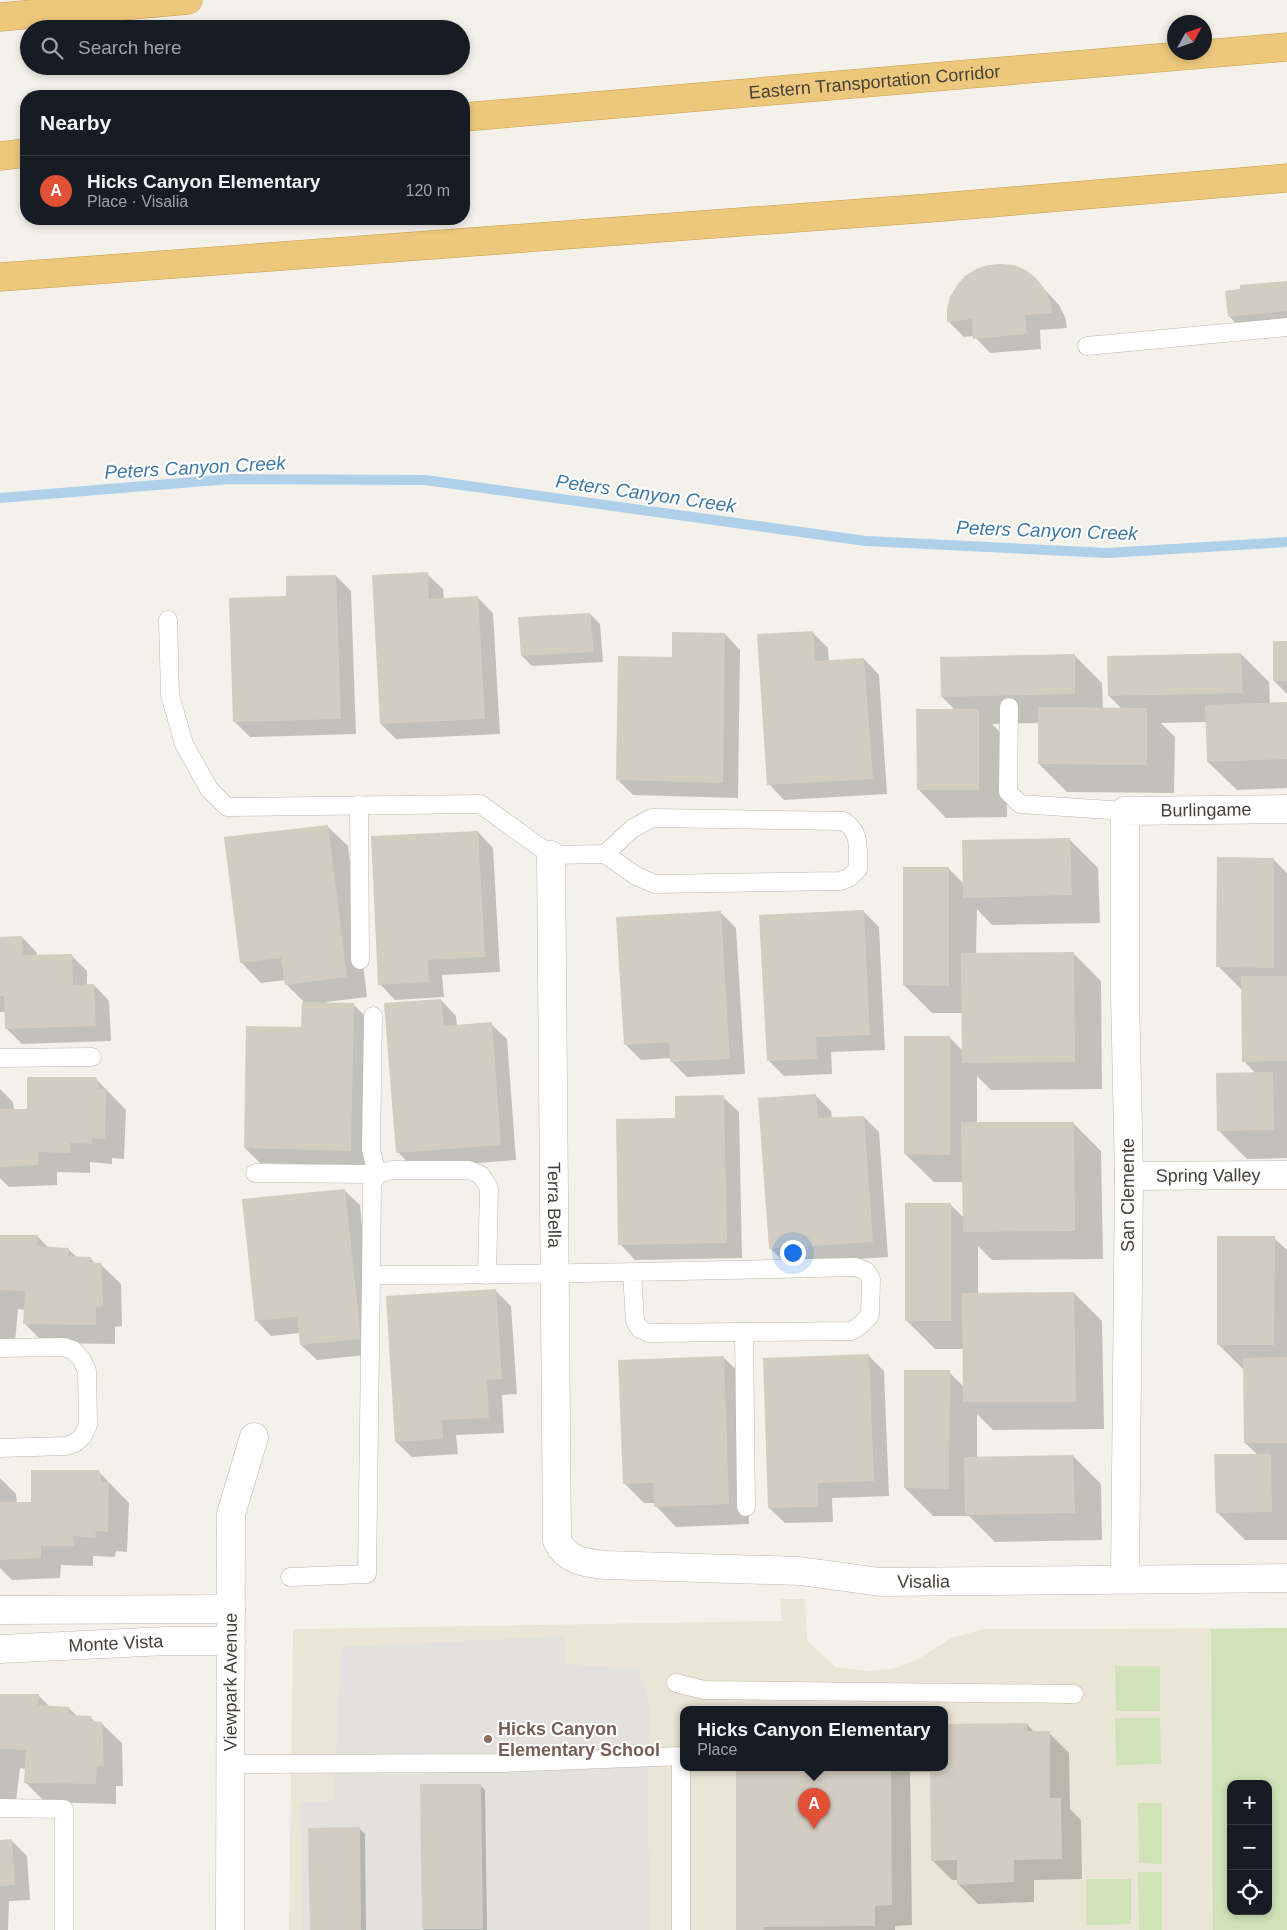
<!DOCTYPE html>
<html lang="en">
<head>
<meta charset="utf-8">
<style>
  :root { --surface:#171b24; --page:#242831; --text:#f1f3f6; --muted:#9ea1a6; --line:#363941; --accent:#e15034 }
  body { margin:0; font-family:Helvetica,sans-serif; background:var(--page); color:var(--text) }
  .controls { position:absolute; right:15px; bottom:15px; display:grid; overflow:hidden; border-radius:10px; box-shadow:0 2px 8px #0003 }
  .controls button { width:45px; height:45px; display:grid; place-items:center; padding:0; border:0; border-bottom:1px solid var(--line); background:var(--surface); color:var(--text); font:25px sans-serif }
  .compass { position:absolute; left:1167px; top:15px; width:45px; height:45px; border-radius:50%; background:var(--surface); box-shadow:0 2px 8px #0003; rotate:50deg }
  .you { position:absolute; left:792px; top:1252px; width:18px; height:18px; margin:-12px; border:4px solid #fff; border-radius:50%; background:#1a73e8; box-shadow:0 0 0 8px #1a73e833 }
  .badge { display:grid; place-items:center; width:32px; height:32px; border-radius:50%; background:var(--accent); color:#fff; font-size:16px; font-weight:700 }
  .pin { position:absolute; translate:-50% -41px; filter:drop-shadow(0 1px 2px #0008) }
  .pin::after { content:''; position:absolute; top:26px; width:18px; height:15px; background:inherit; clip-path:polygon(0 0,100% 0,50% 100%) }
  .popup { position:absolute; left:680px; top:1706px; width:268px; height:65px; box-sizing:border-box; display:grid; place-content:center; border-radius:10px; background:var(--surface); filter:drop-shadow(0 1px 4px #0005); font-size:16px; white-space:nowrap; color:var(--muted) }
  .popup b { font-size:19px; color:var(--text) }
  .popup::after { content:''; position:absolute; left:50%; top:100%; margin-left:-10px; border:10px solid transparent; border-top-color:var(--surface) }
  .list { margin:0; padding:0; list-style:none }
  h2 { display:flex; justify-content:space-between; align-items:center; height:65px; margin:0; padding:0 20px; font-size:21px }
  h2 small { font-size:16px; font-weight:400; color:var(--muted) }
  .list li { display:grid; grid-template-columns:32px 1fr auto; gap:15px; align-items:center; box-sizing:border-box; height:70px; padding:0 20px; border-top:1px solid var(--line) }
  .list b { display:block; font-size:19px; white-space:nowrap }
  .list p { margin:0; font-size:16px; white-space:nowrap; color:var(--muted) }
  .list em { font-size:16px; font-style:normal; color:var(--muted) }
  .icon { flex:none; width:28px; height:28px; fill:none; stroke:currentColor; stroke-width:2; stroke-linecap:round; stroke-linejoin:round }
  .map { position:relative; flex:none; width:1287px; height:1930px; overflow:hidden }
  .search { position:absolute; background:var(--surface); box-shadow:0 2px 8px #0003; left:20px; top:20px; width:450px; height:55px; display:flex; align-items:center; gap:12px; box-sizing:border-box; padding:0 18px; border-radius:28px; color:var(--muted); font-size:19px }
  .panel { position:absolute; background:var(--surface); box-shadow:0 2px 8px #0003; left:20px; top:90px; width:450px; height:135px; border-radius:20px }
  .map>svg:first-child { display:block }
  .education { fill:#eae5d6; fill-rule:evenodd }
  .green { fill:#cfe2b8; fill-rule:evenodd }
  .parking { fill:#e2e1de }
  .shadow { fill:#0003 }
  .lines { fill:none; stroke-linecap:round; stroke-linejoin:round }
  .stream { stroke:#aed0e8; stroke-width:10 }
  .building { fill:#d3ccc1 }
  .service-casing { stroke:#beb8ae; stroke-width:19 }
  .minor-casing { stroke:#beb8ae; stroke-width:29 }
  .tertiary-casing { stroke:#beb8ae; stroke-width:29 }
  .motorway-casing { stroke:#cb9e4c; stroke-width:29 }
  .service { stroke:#fff; stroke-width:18 }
  .minor { stroke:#fff; stroke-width:28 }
  .tertiary { stroke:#fff; stroke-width:28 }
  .motorway { stroke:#edc87c; stroke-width:28 }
  .education-dot { fill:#8d6e63; stroke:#fff; stroke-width:2 }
  .labels { text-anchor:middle; stroke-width:4; stroke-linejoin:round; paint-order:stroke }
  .street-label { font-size:18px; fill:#464139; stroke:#fff }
  .education-label { font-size:18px; font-weight:bold; fill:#785e54; stroke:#fff; text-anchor:start }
  .water-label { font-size:19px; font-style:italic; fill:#3f79a6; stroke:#fff }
</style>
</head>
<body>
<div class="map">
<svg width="1287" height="1930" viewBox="0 0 1287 1930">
  <rect width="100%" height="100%" fill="#f3f1ea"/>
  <path class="education" d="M780 1599H805L807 1640 835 1667 866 1671 892 1669 915 1661 951 1638 984 1629 1287 1628V1930H289L293 1629 782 1621ZM684 1710H944V1768H684ZM1231 1784H1268V1911H1231Z"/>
  <g class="green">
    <path d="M1287 1628V1930H1213L1211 1629ZM1231 1784H1268V1911H1231Z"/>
    <polygon points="1115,1666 1160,1666 1160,1711 1116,1711"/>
    <polygon points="1115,1718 1160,1718 1161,1764 1116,1765"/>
    <polygon points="1138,1803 1162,1803 1162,1864 1139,1863"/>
    <polygon points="1138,1872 1162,1872 1162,1930 1139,1930"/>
    <polygon points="1086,1879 1131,1879 1131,1924 1086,1925"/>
  </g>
  <polygon class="parking" points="565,1636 565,1664 638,1669 649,1700 648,1812 650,1930 303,1930 300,1802 334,1801 341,1647"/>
  <g class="shadow">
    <polygon points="1035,279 1059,305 1065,317 1067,328 1040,330 1041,349 990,353 974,336 964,337 948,321"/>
    <polygon points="1287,282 1287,322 1239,327 1229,316"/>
    <polygon points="427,574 443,589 444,599 478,598 493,613 500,734 396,739 381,724"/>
    <polygon points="336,576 351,591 356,734 250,737 235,722 288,598"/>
    <polygon points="590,614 600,624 603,662 532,666 522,656"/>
    <polygon points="812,632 828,648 829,661 864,659 879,675 887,794 784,800 769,784"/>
    <polygon points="725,634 740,650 738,798 633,795 618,780"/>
    <polygon points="1287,642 1287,694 1274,681"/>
    <polygon points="1241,654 1269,682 1270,704 1287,703 1287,788 1237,790 1208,762 1207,722 1161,723 1175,737 1174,793 1067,792 1039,764 1039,723 992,724 1006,738 1007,817 946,818 918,789 955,710 942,697 1074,655 1102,683 1103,709 1122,709 1109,696"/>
    <polygon points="327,826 348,846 367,997 326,1002 327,1003 353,1004 369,1020 366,1166 260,1163 245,1148 302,1029 303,1001 286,984 285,980 261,983 241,962"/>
    <polygon points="478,832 493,848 500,972 442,975 444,997 395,1000 380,984"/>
    <polygon points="1070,840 1098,868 1100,923 992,925 977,909 976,954 1073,953 1101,981 1102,1089 991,1090 977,1076 977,1124 1073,1123 1101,1151 1103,1259 992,1260 978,1246 978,1294 1074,1293 1102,1321 1104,1429 993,1430 977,1414 977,1458 1073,1456 1101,1484 1102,1540 995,1542 969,1516 933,1516 905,1488 949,1372 964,1387 964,1349 935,1349 907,1321 950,1204 964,1218 963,1182 934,1182 905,1154 949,1037 963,1051 963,1013 932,1013 904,985 948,868 964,884"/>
    <polygon points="1274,860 1287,873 1287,1158 1247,1159 1219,1131 1256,1074 1244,1061 1243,991 1218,966"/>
    <polygon points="863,911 879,927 885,1050 831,1052 832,1074 784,1076 768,1060"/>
    <polygon points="720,912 736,928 745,1074 687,1077 672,1062 671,1058 641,1060 625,1044"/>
    <polygon points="22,937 37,953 37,956 71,955 87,971 87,986 94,985 109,1001 111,1041 22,1044 7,1029 6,1012 0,1012 0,938"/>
    <polygon points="441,1000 456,1016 457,1026 491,1024 507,1039 516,1160 413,1168 398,1152"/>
    <polygon points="95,1078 126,1110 124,1159 112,1158 112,1164 90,1162 90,1173 57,1172 57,1185 9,1187 0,1178 0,1089 13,1102 14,1110 28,1110"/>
    <polygon points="815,1095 831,1111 832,1119 864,1117 879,1132 888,1257 786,1264 770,1248"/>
    <polygon points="723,1097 739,1112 742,1258 635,1260 620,1244 677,1120"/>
    <polygon points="344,1190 360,1205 375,1354 317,1360 301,1345 300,1333 271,1336 256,1320"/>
    <polygon points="0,1236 38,1237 49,1248 68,1249 77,1257 90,1258 96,1264 100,1264 121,1284 122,1326 115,1327 115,1344 44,1343 24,1323 25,1310 18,1309 15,1343 0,1342"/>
    <polygon points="1274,1238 1287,1250 1287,1540 1245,1540 1217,1512 1258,1455 1245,1443 1244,1370 1218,1344"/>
    <polygon points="496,1291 511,1306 517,1394 502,1395 504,1433 456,1435 458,1454 412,1457 396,1442"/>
    <polygon points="869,1356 884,1371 889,1496 832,1498 833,1522 785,1523 769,1508"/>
    <polygon points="723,1357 744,1377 749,1524 676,1527 656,1506 655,1503 644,1503 624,1483"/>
    <polygon points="98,1471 129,1503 127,1552 116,1551 115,1557 93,1556 93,1566 61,1565 60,1578 12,1580 0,1568 0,1478 16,1494 17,1503 32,1503"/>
    <polygon points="0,1695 39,1696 50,1707 69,1708 78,1717 91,1718 96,1723 101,1723 122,1743 123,1786 116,1786 116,1804 45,1802 25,1782 26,1769 20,1768 16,1802 0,1802"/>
    <polygon points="1027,1724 1035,1733 1049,1733 1069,1753 1070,1809 1081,1820 1082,1879 1034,1880 1034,1902 978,1904 958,1884 958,1880 952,1880 932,1860 931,1772 910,1772 912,1925 895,1926 895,1930 737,1930 737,1768 944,1768 944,1725"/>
    <polygon points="480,1785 485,1790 487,1930 424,1930 423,1929"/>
    <polygon points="360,1829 365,1834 366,1930 311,1930"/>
    <polygon points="0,1841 12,1841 27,1856 30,1900 9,1901 8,1930 0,1930"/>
  </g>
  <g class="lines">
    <polyline class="stream" points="0,498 229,479 425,480 866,541 1107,553 1287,542"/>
  </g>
  <g class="building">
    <polygon points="1001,264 1014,265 1026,270 1036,278 1044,288 1050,300 1052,313 1025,315 1027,334 973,339 972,319 947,322 947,309 950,297 957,285 965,276 976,269 988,265"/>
    <polygon points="1287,281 1287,311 1228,317 1225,291 1240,289 1240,285"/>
    <polygon points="428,572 429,599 478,596 485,719 380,724 372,575"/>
    <polygon points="336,575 341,719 233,722 229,598 286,596 286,576"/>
    <polygon points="590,613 594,652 521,656 518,617"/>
    <polygon points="813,631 815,661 864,658 873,779 767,785 757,634"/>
    <polygon points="672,632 725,633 723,783 616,780 618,656 672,657"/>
    <rect x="1273" y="641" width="14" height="40"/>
    <polygon points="1241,653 1243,693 1108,696 1107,656"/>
    <polygon points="1075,654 1075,694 941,697 940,657"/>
    <polygon points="1287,702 1287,759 1207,762 1205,705"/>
    <polygon points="1038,707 1147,708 1147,765 1038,764"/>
    <polygon points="916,709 979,709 979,790 917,790"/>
    <polygon points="328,825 347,977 285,985 281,958 240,963 224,837"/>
    <polygon points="478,831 485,957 428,960 429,982 378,985 371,836"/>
    <polygon points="1070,838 1072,895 963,898 962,840"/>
    <polygon points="1217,857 1274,858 1274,968 1216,967"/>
    <polygon points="903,867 949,867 949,986 903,985"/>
    <polygon points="864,910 870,1035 816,1037 817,1059 767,1061 759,915"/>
    <polygon points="721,911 730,1059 670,1062 669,1042 624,1045 616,917"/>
    <polygon points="22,936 23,955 72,954 73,985 94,984 96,1026 5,1029 4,996 0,996 0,937"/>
    <polygon points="1074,952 1075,1062 962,1063 961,953"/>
    <polygon points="1241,976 1287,976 1287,1061 1242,1062"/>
    <polygon points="441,999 444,1026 492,1022 501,1145 396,1153 384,1003"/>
    <polygon points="302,1002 354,1003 351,1151 244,1148 246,1026 301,1027"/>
    <polygon points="904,1036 950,1036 950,1155 904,1154"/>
    <polygon points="1273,1072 1274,1130 1217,1131 1216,1073"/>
    <polygon points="27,1077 96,1077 99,1089 106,1088 105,1139 92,1138 92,1144 70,1143 70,1153 38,1152 38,1165 0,1167 0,1109 27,1109"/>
    <polygon points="816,1094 818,1118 864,1116 873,1242 769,1249 758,1098"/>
    <polygon points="724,1095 727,1243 618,1245 616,1119 675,1118 675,1096"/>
    <polygon points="961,1122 1074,1122 1075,1231 963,1232"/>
    <polygon points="345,1189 361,1339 300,1345 297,1317 255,1321 242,1199"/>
    <rect x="905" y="1203" width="46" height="118"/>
    <polygon points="0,1235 38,1235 37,1246 69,1248 68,1256 91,1257 88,1262 101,1263 103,1306 96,1307 96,1325 23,1324 25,1291 0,1290"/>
    <polygon points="1217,1236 1275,1236 1274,1345 1217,1345"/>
    <polygon points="496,1289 502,1379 487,1380 489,1418 442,1420 443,1439 395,1442 386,1296"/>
    <polygon points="1074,1292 1076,1402 963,1402 962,1293"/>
    <polygon points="869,1354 874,1481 818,1483 818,1507 768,1508 763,1358"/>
    <polygon points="724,1356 729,1504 654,1507 653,1483 623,1484 618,1360"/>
    <polygon points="1287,1357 1287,1443 1244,1443 1243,1358"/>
    <polygon points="904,1370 950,1370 949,1489 904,1488"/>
    <polygon points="1214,1454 1271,1454 1272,1512 1216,1513"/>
    <polygon points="1073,1455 1075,1513 965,1515 964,1457"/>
    <polygon points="31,1470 99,1470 102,1482 109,1482 108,1532 96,1531 95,1538 73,1536 74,1546 41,1546 41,1558 0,1560 0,1502 31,1502"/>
    <polygon points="0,1694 39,1694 38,1705 70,1707 68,1715 92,1716 89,1721 102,1722 104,1766 97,1766 96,1784 24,1783 26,1750 0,1749"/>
    <polygon points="1027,1723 1027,1731 1050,1731 1050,1798 1061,1798 1062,1859 1014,1860 1014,1882 957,1885 957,1860 931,1861 930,1768 944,1768 944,1724"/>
    <polygon points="736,1768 891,1768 892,1905 875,1906 875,1926 763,1927 764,1930 736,1930"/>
    <polygon points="420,1784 481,1784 483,1929 422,1929"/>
    <polygon points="360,1827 361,1930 310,1930 308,1828"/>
    <polygon points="12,1839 15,1885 0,1886 0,1840"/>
  </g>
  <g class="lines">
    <g class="service-casing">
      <g id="service">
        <polyline points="1087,346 1287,327"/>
        <path d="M168 620 170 695 184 744 209 789 227 807 480 804 551 855 605 854 633 828 652 818 844 821C862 834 857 848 858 869L849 878 840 881 655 884 636 876 605 854"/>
        <polyline points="1009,707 1008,792 1020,804 1125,811"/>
        <polyline points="359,805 360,960"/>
        <polyline points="0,1058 92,1057"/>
        <polyline points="255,1173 377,1174 371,1149 373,1016"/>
        <polyline points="371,1275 372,1185 377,1174 392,1170 469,1170 481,1175 489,1188 487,1275"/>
        <polyline points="744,1331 746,1507"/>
        <polyline points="0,1348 64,1347 73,1350 82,1360 87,1371 88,1425 83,1436 75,1443 66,1446 0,1448"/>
        <path d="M290 1577 367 1574 371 1275C533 1275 694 1271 856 1267L866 1271 871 1279 870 1315 863 1323 852 1331 649 1333 640 1329 635 1321 632 1273"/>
        <polyline points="676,1683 704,1690 1074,1694"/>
        <polyline points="231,1764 504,1763 681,1756 681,1930"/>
        <polyline points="0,1808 64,1809 64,1930"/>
      </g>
    </g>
    <g class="minor-casing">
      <g id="minor">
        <path id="s1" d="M551 855 557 1541C567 1561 585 1563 605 1565L800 1571 880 1582 1287 1578"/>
        <path id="s2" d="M1129 1176 1287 1175"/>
        <path id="s3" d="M1125 1579 1129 1176 1125 995V811L1287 809"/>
        <polyline points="0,1610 231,1609"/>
        <path id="s4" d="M0 1649 166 1641H231"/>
      </g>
    </g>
    <g class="tertiary-casing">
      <g id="tertiary">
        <path id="s5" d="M230 1930 231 1514 254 1437"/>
      </g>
    </g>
    <g class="motorway-casing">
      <g id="motorway">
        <polyline points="0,17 188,0"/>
        <path id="s6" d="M464 117 1287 47"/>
        <polyline points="0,156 26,153"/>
        <polyline points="0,277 930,208 1287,178"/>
      </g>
    </g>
    <use href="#service" class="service"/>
    <use href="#minor" class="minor"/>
    <use href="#tertiary" class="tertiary"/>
    <use href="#motorway" class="motorway"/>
  </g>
  <circle class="education-dot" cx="488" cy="1739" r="5"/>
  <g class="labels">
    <g class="street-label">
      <text dy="6" stroke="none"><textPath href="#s6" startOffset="412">Eastern Transportation Corridor</textPath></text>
      <text dy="6" stroke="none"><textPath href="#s3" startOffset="849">Burlingame</textPath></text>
      <text dy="6" stroke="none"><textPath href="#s2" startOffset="79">Spring Valley</textPath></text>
      <text transform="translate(1128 1195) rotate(-90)" y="6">San Clemente</text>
      <text dy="6" stroke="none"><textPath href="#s1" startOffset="350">Terra Bella</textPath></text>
      <text dy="6" stroke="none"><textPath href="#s1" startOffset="1062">Visalia</textPath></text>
      <text dy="6" stroke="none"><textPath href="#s4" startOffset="116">Monte Vista</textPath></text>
      <text dy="6" stroke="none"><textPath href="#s5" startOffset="248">Viewpark Avenue</textPath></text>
    </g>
    <g class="education-label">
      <text x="498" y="1735">Hicks Canyon<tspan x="498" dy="21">Elementary School</tspan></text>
    </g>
    <g class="water-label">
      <text transform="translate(195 467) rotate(-3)" y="7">Peters Canyon Creek</text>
      <text transform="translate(646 493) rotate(8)" y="7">Peters Canyon Creek</text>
      <text transform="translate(1047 530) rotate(2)" y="7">Peters Canyon Creek</text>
    </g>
  </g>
</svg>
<div class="controls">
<button>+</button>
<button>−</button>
<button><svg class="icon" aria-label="locate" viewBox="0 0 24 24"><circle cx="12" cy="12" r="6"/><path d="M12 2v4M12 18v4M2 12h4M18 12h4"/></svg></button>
</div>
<svg class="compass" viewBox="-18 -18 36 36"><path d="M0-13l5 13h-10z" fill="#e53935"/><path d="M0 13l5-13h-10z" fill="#9ea1a6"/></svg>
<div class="you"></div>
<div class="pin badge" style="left:814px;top:1829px">A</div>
<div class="popup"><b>Hicks Canyon Elementary</b>Place</div>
<div class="search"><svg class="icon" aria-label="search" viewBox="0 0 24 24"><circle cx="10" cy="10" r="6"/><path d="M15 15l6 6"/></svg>Search here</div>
<section class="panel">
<h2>Nearby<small></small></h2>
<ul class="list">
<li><span class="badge">A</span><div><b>Hicks Canyon Elementary</b><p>Place · Visalia</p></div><em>120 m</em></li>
</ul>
</section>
</div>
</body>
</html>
